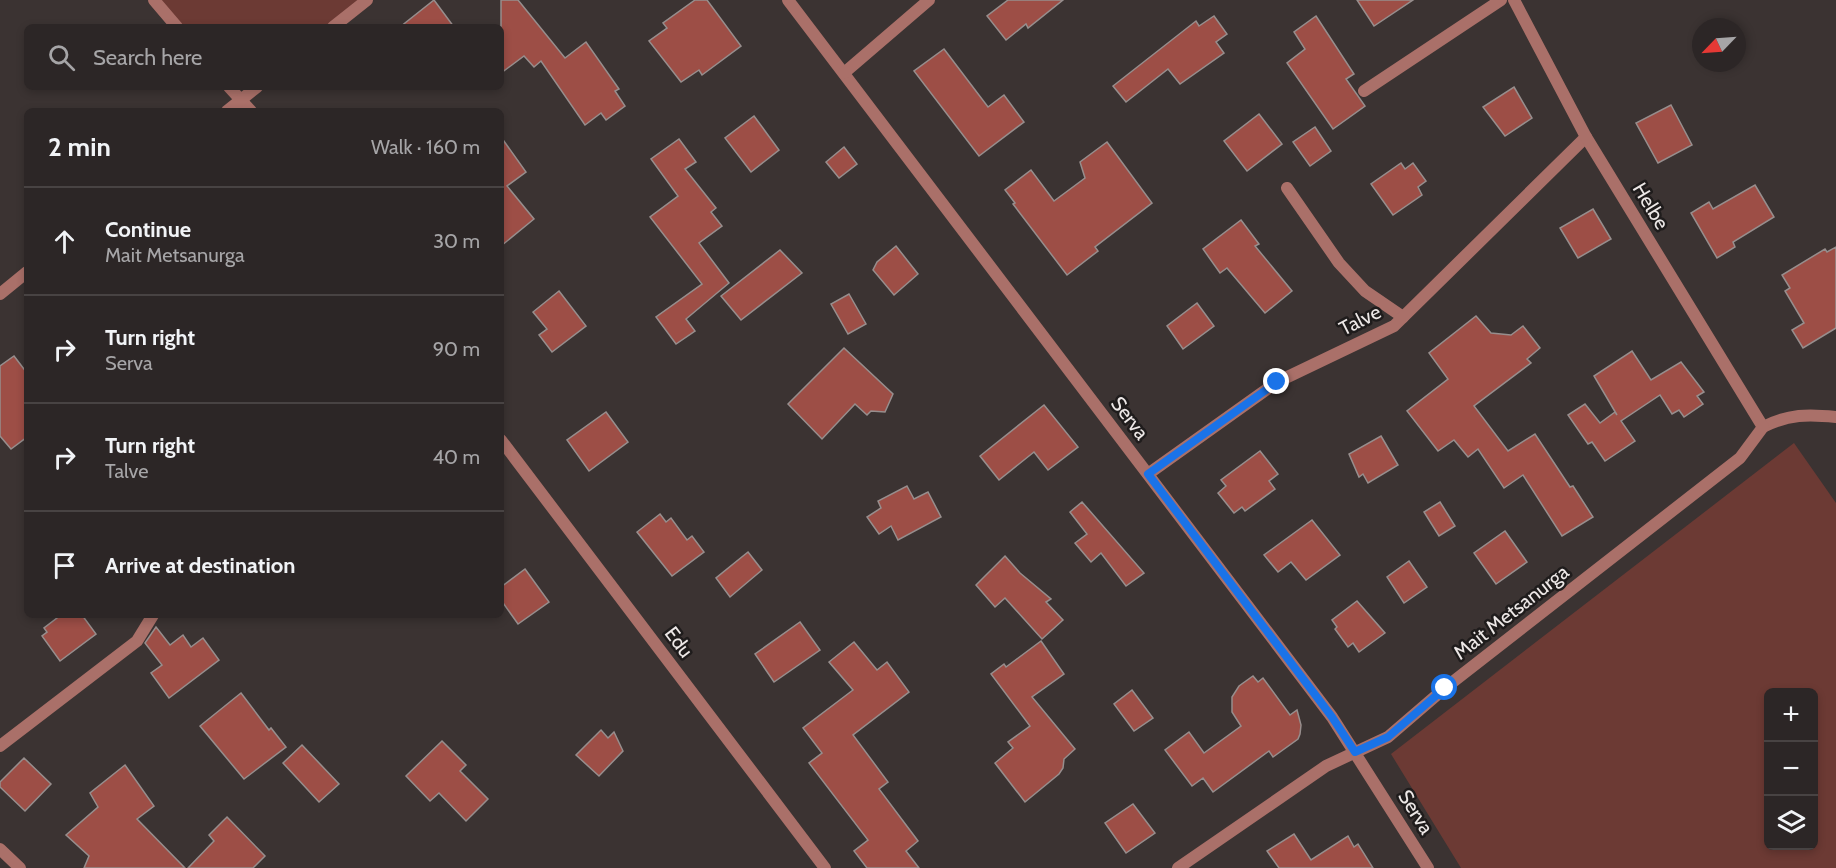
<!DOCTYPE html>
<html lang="en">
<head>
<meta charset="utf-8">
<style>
  :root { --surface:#2c2626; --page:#383232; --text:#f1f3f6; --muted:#a6a5a7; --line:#484343 }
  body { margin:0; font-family:Cabin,sans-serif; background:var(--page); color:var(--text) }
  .controls { position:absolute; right:18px; bottom:18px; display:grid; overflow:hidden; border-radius:9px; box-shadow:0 3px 9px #0003 }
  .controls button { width:54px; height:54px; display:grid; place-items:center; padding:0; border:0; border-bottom:2px solid var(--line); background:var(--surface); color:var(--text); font:30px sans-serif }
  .compass { position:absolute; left:1692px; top:18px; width:54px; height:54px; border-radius:50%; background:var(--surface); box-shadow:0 3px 9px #0003; rotate:245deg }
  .stop { position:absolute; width:18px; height:18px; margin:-14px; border:4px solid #1a73e8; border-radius:50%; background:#fff }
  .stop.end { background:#1a73e8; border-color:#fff; box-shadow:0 2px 6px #0008 }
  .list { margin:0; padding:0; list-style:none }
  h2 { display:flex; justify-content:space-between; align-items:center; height:78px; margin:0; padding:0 24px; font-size:26px }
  h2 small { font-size:20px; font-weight:400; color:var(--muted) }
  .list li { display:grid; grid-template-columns:39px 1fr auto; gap:18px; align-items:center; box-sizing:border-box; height:108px; padding:0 24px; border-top:2px solid var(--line) }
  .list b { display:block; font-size:22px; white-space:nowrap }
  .list p { margin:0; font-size:20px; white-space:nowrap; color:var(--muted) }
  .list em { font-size:20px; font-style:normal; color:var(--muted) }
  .icon { flex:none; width:33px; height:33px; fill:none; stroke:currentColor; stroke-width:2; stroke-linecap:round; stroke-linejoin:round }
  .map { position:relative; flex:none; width:1836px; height:868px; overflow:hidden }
  .search { position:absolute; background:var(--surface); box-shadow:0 3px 9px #0003; left:24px; top:24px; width:480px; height:66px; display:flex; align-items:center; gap:15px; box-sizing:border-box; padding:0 21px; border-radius:9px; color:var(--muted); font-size:22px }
  .panel { position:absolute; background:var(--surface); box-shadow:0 3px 9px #0003; left:24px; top:108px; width:480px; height:510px; border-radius:9px }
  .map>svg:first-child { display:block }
  .green { fill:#6c3a34; fill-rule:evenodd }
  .building { fill:#9d4e46; stroke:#978e8d; stroke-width:1.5 }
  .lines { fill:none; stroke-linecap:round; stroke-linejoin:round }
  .lane { stroke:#aa7069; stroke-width:12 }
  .street { stroke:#aa7069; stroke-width:12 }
  .route { stroke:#1a73e8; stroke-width:8 }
  .labels { text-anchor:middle; stroke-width:5; stroke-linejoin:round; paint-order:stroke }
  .street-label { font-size:20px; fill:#ede8e7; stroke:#1f1c1c }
</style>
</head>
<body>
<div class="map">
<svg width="1836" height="868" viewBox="0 0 1836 868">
  <rect width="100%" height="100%" fill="#3b3332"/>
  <g class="green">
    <polygon points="154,0 367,0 333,27 177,27"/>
    <path d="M1794 443 1836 503V868H1461L1391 754ZM1768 692H1814V846H1768Z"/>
  </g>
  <g class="building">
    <polygon points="434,0 454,27 400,27"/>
    <polygon points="501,0 518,0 565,58 586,42 619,89 615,91 625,106 606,120 601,113 585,125 541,61 534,67 524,56 501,73"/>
    <polygon points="695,0 707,0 741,46 702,75 699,70 681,82 649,41 667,28 663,23"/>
    <polygon points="1008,0 1063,0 1028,28 1026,24 1006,40 987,16"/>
    <polygon points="1357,0 1413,0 1374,26"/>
    <polygon points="1214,16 1227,34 1216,42 1224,53 1180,84 1168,69 1126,102 1113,86 1196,21 1199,26"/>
    <polygon points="1316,16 1354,74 1346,79 1365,106 1333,129 1287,63 1305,49 1294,32"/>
    <polygon points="944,49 988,107 1004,95 1024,122 979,156 914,71"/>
    <polygon points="1514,87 1532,118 1505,136 1483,107"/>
    <polygon points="1671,105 1692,145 1658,163 1636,123"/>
    <polygon points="1259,114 1282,144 1247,171 1224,141"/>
    <polygon points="754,116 779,150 751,172 725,138"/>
    <polygon points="1315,127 1331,151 1310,166 1293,142"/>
    <polygon points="501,137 526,172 507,186 534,219 501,246"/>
    <polygon points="679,139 696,162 685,169 716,208 711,212 722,226 699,243 729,283 686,319 695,331 676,344 656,317 702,284 650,217 678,196 651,159"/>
    <polygon points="1107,142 1152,203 1095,247 1098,251 1067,275 1013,204 1015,203 1005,190 1031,170 1054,201 1085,178 1080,162"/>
    <polygon points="844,147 857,164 839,178 826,162"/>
    <polygon points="1401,163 1405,169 1413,163 1426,181 1418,187 1422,195 1393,215 1371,184"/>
    <polygon points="1755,185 1774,217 1733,242 1735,247 1717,258 1691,213 1709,202 1713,209"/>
    <polygon points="1593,209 1611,239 1578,258 1560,228"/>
    <polygon points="1241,220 1259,244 1255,246 1292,291 1265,313 1227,268 1220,273 1203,249"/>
    <polygon points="896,246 918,274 894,295 873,270 877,262"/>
    <polygon points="1836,247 1836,328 1803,348 1792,330 1804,323 1785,291 1790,288 1782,275 1825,249 1827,252"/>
    <polygon points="780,250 802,273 741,320 721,296"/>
    <polygon points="559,291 586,326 552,352 539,335 547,329 533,312"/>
    <polygon points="849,294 866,324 848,334 831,304"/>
    <polygon points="1197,303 1214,326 1183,349 1167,326"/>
    <polygon points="1476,316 1491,333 1511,335 1523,326 1540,348 1527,359 1531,363 1474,406 1508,451 1535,434 1570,487 1573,486 1593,517 1562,536 1523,475 1504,488 1478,449 1468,457 1454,440 1438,451 1407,411 1448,379 1429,353"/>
    <polygon points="844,348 893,394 885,412 871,411 867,415 855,404 822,439 788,404"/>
    <polygon points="1632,351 1651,380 1681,362 1704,392 1697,396 1703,404 1684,417 1679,410 1672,414 1660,395 1621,421 1635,441 1605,461 1592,442 1588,444 1568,415 1585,404 1600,423 1615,412 1617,415 1594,376"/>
    <polygon points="14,356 27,373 27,437 11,449 0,436 0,366"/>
    <polygon points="1044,405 1078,447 1048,470 1034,452 999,480 980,456"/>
    <polygon points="606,412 628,442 589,471 567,440"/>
    <polygon points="1381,436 1398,465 1368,483 1363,474 1359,477 1349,454"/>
    <polygon points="1260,451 1278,474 1269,481 1275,489 1245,511 1242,507 1234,513 1218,493 1226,486 1221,480"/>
    <polygon points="907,486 914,499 928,492 941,517 898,540 891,526 879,534 867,517 881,508 878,501"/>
    <polygon points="1082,502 1144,573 1126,586 1101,553 1091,562 1075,543 1087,534 1070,512"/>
    <polygon points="1440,502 1455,526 1439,536 1424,512"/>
    <polygon points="660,514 666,522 671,518 687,540 692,536 704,552 672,576 637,532"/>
    <polygon points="1312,520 1340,555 1306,580 1291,562 1278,572 1264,555"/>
    <polygon points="1505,531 1527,562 1496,584 1474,553"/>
    <polygon points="748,552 762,570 730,597 716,578"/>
    <polygon points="1005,556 1020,573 1051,599 1046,602 1063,620 1042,639 1005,598 995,607 976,585"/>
    <polygon points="1409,561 1427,587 1404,603 1387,577"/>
    <polygon points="525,569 549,602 518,624 501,600 501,587"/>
    <polygon points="1357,601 1385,633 1359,652 1353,643 1348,647 1335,629 1337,627 1332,620"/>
    <polygon points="61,615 82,615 96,634 60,661 42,636 47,632 44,628"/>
    <polygon points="800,622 820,650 774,682 755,654"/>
    <polygon points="156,627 170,645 183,635 191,647 203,638 219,660 169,698 151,673 162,665 145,643"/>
    <polygon points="1041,641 1064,674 1032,697 1075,749 1064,759 1063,768 1059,774 1025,802 995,763 1013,748 1008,742 1030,726 991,674 1004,664 1006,667"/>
    <polygon points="854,642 877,670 887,662 909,692 853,735 888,782 879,789 918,841 906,851 919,868 867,868 854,851 868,840 809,763 822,753 803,728 853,690 829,662"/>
    <polygon points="1253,676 1258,682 1263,678 1290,715 1297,710 1301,725 1300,734 1298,739 1273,757 1269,751 1213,792 1203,778 1192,786 1165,750 1189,732 1204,753 1241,726 1232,712 1232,697 1239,686"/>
    <polygon points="1132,690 1153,718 1134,731 1114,704"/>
    <polygon points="241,693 269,730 271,728 286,747 244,779 200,726"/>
    <polygon points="601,730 608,738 614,732 623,751 599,776 576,755"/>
    <polygon points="442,741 466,765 460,771 488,799 466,821 439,793 430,801 406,776"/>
    <polygon points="302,745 339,784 319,802 283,763"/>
    <polygon points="24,758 51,784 25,811 0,787 0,782"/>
    <polygon points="125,765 154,806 137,819 185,868 84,868 89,856 66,835 98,807 90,793"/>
    <polygon points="1133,804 1155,833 1126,853 1105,823"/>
    <polygon points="227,817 265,856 253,868 188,868 214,841 209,835"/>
    <polygon points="1294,834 1311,860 1348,836 1354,847 1358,844 1373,868 1279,868 1267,851"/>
  </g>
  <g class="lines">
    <g class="lane">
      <polyline points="1364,91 1501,0"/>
      <polyline points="1287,188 1339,263 1365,291 1403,317"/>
      <path d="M1763 427C1789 414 1808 414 1836 417"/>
    </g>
    <g class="street">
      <polyline points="154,0 177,27"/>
      <polyline points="788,0 1332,717 1428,868"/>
      <polyline points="333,27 367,0"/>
      <polyline points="844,73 929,0"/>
      <polyline points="229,87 251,111"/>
      <polyline points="227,111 257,87"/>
      <polyline points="0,294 27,272"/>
      <polyline points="501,440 825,868"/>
      <polyline points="1148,474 1277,382 1394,326 1586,137"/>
      <polyline points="0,746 137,641 153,615"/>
      <polyline points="0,849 20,868"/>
      <polyline points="1178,868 1326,766 1388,737 1445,688 1740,458 1763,427 1586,137 1514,0"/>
    </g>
  </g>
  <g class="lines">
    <polyline class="route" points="1277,382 1148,474 1332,717 1355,752 1388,737 1445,688"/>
  </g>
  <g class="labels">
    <g class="street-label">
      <text transform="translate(1651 206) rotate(59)" y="7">Helbe</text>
      <text transform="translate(1360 320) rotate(-27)" y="7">Talve</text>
      <text transform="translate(1130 418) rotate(53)" y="7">Serva</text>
      <text transform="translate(1511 612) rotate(-38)" y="7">Mait Metsanurga</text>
      <text transform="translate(679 642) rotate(53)" y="7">Edu</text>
      <text transform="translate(1416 812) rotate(58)" y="7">Serva</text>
    </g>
  </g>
</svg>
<div class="controls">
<button>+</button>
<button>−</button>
<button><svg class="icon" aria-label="layers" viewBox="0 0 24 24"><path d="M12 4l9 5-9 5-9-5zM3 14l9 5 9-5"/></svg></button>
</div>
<svg class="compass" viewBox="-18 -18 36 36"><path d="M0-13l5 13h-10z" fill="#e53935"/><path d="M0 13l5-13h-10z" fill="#a6a5a7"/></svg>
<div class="stop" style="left:1445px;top:688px"></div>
<div class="stop end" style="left:1277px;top:382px"></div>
<div class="search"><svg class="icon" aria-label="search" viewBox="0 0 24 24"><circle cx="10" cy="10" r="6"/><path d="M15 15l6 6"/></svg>Search here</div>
<section class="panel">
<h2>2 min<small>Walk · 160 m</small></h2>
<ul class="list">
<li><svg class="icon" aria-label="ahead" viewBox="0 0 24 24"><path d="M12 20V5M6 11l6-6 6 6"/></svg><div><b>Continue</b><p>Mait Metsanurga</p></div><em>30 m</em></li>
<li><svg class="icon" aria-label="right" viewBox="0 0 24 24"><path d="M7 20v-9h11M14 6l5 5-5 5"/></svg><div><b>Turn right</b><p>Serva</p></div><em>90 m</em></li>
<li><svg class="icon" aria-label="right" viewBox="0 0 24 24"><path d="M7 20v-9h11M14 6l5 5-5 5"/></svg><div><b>Turn right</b><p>Talve</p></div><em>40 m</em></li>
<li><svg class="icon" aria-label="arrive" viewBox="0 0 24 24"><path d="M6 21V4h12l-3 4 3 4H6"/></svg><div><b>Arrive at destination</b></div></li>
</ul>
</section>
</div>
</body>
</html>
